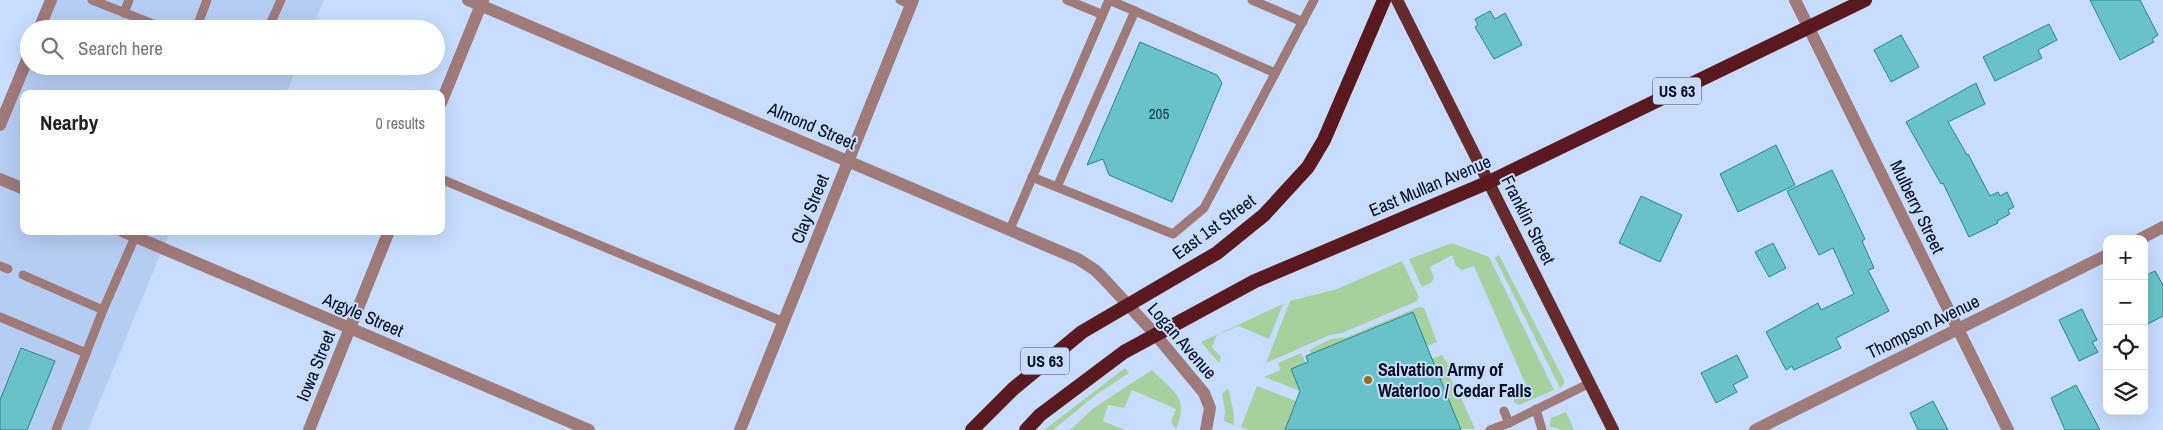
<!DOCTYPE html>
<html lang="en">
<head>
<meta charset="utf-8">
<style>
  :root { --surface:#fff; --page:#f2f2f2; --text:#202124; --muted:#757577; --line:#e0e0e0 }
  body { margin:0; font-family:"Archivo Narrow",sans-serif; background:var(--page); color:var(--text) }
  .controls { position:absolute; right:15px; bottom:15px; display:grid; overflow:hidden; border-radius:10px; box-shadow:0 5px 20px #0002 }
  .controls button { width:45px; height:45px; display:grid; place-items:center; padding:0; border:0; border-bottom:1px solid var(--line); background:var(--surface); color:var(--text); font:25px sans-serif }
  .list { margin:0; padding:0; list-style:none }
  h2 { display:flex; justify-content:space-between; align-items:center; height:65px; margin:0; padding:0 20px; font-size:21px }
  h2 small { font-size:16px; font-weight:400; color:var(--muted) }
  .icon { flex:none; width:28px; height:28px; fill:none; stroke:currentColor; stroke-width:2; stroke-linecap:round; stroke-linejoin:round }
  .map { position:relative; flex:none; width:2163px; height:430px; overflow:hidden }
  .search { position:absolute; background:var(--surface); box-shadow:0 5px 20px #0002; left:20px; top:20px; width:425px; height:55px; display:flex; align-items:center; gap:12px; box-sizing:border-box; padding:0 18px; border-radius:28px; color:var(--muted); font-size:19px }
  .panel { position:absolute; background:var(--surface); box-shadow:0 5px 20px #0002; left:20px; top:90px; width:425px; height:145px; border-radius:10px }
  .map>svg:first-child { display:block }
  .built { fill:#b6cdf3 }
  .green { fill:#a6d09d }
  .building { fill:#68c2c7; stroke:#25868c }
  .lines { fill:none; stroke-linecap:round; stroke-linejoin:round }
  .service { stroke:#9e7a79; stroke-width:9 }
  .minor { stroke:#9e7a79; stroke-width:12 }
  .tertiary { stroke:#9e7a79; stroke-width:12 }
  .primary { stroke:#652a2c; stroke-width:12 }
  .trunk { stroke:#5a191f; stroke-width:14 }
  .poi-dot { fill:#966e19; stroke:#c7dcfe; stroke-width:2 }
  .labels { text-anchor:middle; stroke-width:4; stroke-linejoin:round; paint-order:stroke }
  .number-label { font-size:15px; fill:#1d3a4a }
  .shield { fill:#c7dcfe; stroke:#3e4b63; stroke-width:1 }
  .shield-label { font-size:16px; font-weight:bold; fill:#040d20 }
  .street-label { font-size:18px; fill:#040d20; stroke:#c7dcfe }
  .poi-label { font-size:18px; font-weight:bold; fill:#040d20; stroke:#c7dcfe; text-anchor:start }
</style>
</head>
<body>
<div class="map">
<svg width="2163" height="430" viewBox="0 0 2163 430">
  <rect width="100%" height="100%" fill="#c7dcfe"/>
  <g class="built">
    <polygon points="51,0 324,0 312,29 39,29"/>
    <polygon points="29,66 297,66 286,94 24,94 24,231 170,231 88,430 0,430 0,125"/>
  </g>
  <g class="green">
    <polygon points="1452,243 1489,257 1554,390 1519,405 1514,402 1514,396 1526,385 1474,266 1462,270 1456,266 1452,255 1430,267 1434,278 1431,283 1422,287 1409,259"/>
    <polygon points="1499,255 1564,380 1564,384 1560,388 1495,258"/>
    <polygon points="1402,261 1419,297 1417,301 1342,333 1330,335 1266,363 1290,301 1337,289"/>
    <polygon points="1283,304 1269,339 1239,326 1217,335 1212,347 1221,357 1219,363 1201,342"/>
    <polygon points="1419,307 1424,308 1437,342 1427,346 1413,312 1311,354 1309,350 1331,339 1347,337"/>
    <polygon points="1301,353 1306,363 1291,369 1300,391 1264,377 1280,370 1278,363"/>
    <polygon points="1442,355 1449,366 1446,368 1453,384 1455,384 1475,429 1461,429 1432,359"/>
    <polygon points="1125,368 1129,373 1097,394 1053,430 1044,430"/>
    <path d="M1152 370C1173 392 1190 397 1176 429L1171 422 1176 409 1132 390 1124 408 1108 405 1103 421 1125 430H1070L1095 407Z"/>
    <polygon points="1257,386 1296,401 1285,430 1248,430 1241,427"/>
    <polygon points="1228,388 1234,414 1234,425 1224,421 1225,411 1222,394"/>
    <polygon points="1566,412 1574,430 1562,430 1549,426 1551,418"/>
  </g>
  <g class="building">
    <polygon points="2090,0 2140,0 2158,35 2152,39 2154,42 2120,60"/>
    <polygon points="1490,11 1495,19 1505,13 1522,45 1494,59 1475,27 1478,25 1475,19"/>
    <polygon points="2049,24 2057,40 2038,50 2042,58 1995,81 1983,57"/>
    <polygon points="1901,35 1919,67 1891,82 1874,50"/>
    <polygon points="1140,42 1217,75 1222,83 1172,202 1109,175 1103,159 1087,165"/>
    <polygon points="1976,83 1985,104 1948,122 1967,155 1968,154 1990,196 1998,192 2000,196 2007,192 2014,207 2008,210 2010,214 1997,221 1998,223 1969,237 1943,183 1941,184 1906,122"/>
    <polygon points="1776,145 1795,185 1738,212 1720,174"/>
    <polygon points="1832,170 1865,239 1862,241 1874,268 1868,270 1889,311 1836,338 1841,348 1794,370 1792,366 1786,370 1766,332 1818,303 1821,310 1854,294 1833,248 1819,255 1787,191"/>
    <polygon points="1641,196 1682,215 1660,262 1619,243"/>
    <polygon points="1773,243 1786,268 1769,277 1755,252"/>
    <polygon points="2155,271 2163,285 2163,316 2144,326 2144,276"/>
    <polygon points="2082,309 2097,340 2092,342 2098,352 2079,361 2059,320"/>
    <polygon points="1413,312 1461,430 1285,430 1300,391 1291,369 1308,362 1306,356"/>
    <polygon points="21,348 55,361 27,430 0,430 0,400"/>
    <polygon points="1737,355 1748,377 1733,385 1737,392 1716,403 1701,373"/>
    <polygon points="2076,385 2100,430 2065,430 2051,398"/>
    <polygon points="1933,401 1948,430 1918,430 1910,413"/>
  </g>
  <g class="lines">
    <g class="service">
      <polyline points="92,0 166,29"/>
      <polyline points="900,0 911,5"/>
      <polyline points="1067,0 1101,14"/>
      <polyline points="1109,0 1135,11"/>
      <polyline points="1252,0 1303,22"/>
      <polyline points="124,13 129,0"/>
      <polyline points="196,29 207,0"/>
      <polyline points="268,29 281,0"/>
      <polyline points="1032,177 1173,234 1204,208 1314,0"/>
      <polyline points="441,179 784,322"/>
      <polyline points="1057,187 1135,11 1275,73"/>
      <polyline points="1010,229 1109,0"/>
      <polyline points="0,266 8,269"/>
      <polyline points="23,275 103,310"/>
      <polyline points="0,317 86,353"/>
      <polyline points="1536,409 1542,430"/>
      <polyline points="1504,411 1509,423 1590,383"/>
      <polyline points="56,430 103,310 135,237"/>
      <polyline points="1490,430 1509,423"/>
    </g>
    <g class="minor">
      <polyline points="468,0 1078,259 1095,270 1104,279 1155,334 1204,393 1210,408 1206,430"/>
      <polyline points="1795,0 2008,430"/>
      <polyline points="441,103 483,0"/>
      <polyline points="0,179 24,189"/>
      <polyline points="122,231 589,430"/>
      <polyline points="2140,239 2163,227"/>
      <polyline points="309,430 389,231"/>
      <polyline points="740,430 913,0"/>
      <polyline points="1755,430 2107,255"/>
    </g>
    <g class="tertiary">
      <polyline points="39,29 51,0"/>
      <polyline points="0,125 29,55"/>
    </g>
    <polyline class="primary" points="1397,0 1613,430"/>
    <g class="trunk">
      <polyline points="972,430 1013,389 1082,332 1217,253 1264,215 1308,167 1324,140 1384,0"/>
      <polyline points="1026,430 1040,415 1124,352 1255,281 1489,182 1865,0"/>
    </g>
  </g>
  <circle class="poi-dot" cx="1368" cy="380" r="5"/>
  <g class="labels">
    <g class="number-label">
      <text x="1159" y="119">205</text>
    </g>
    <g class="shield">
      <rect x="1653" y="77.5" width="48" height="27" rx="4"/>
      <rect x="1021" y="347.5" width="48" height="27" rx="4"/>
    </g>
    <g class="shield-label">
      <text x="1677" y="97">US 63</text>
      <text x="1045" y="367">US 63</text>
    </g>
    <g class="street-label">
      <text transform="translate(812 126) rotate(23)" y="6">Almond Street</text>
      <text transform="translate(1430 186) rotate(-23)" y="6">East Mullan Avenue</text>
      <text transform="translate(1917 207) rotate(64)" y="6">Mulberry Street</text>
      <text transform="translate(810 209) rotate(-68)" y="6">Clay Street</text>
      <text transform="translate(1528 220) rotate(63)" y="6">Franklin Street</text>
      <text transform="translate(1214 227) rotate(-36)" y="6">East 1st Street</text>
      <text transform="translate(363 315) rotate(23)" y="6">Argyle Street</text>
      <text transform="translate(1923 327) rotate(-26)" y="6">Thompson Avenue</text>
      <text transform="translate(1182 341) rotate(49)" y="6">Logan Avenue</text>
      <text transform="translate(316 366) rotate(-68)" y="6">Iowa Street</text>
    </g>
    <g class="poi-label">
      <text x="1378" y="376">Salvation Army of<tspan x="1378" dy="21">Waterloo / Cedar Falls</tspan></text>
    </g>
  </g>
</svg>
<div class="controls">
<button>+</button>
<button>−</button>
<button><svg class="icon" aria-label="locate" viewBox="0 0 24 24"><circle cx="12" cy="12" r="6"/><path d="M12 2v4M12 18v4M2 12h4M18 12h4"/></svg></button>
<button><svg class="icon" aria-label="layers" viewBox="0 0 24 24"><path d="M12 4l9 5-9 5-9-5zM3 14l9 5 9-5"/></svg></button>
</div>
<div class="search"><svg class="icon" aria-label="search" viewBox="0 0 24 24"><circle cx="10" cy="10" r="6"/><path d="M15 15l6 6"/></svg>Search here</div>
<section class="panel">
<h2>Nearby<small>0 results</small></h2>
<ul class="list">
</ul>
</section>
</div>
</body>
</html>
